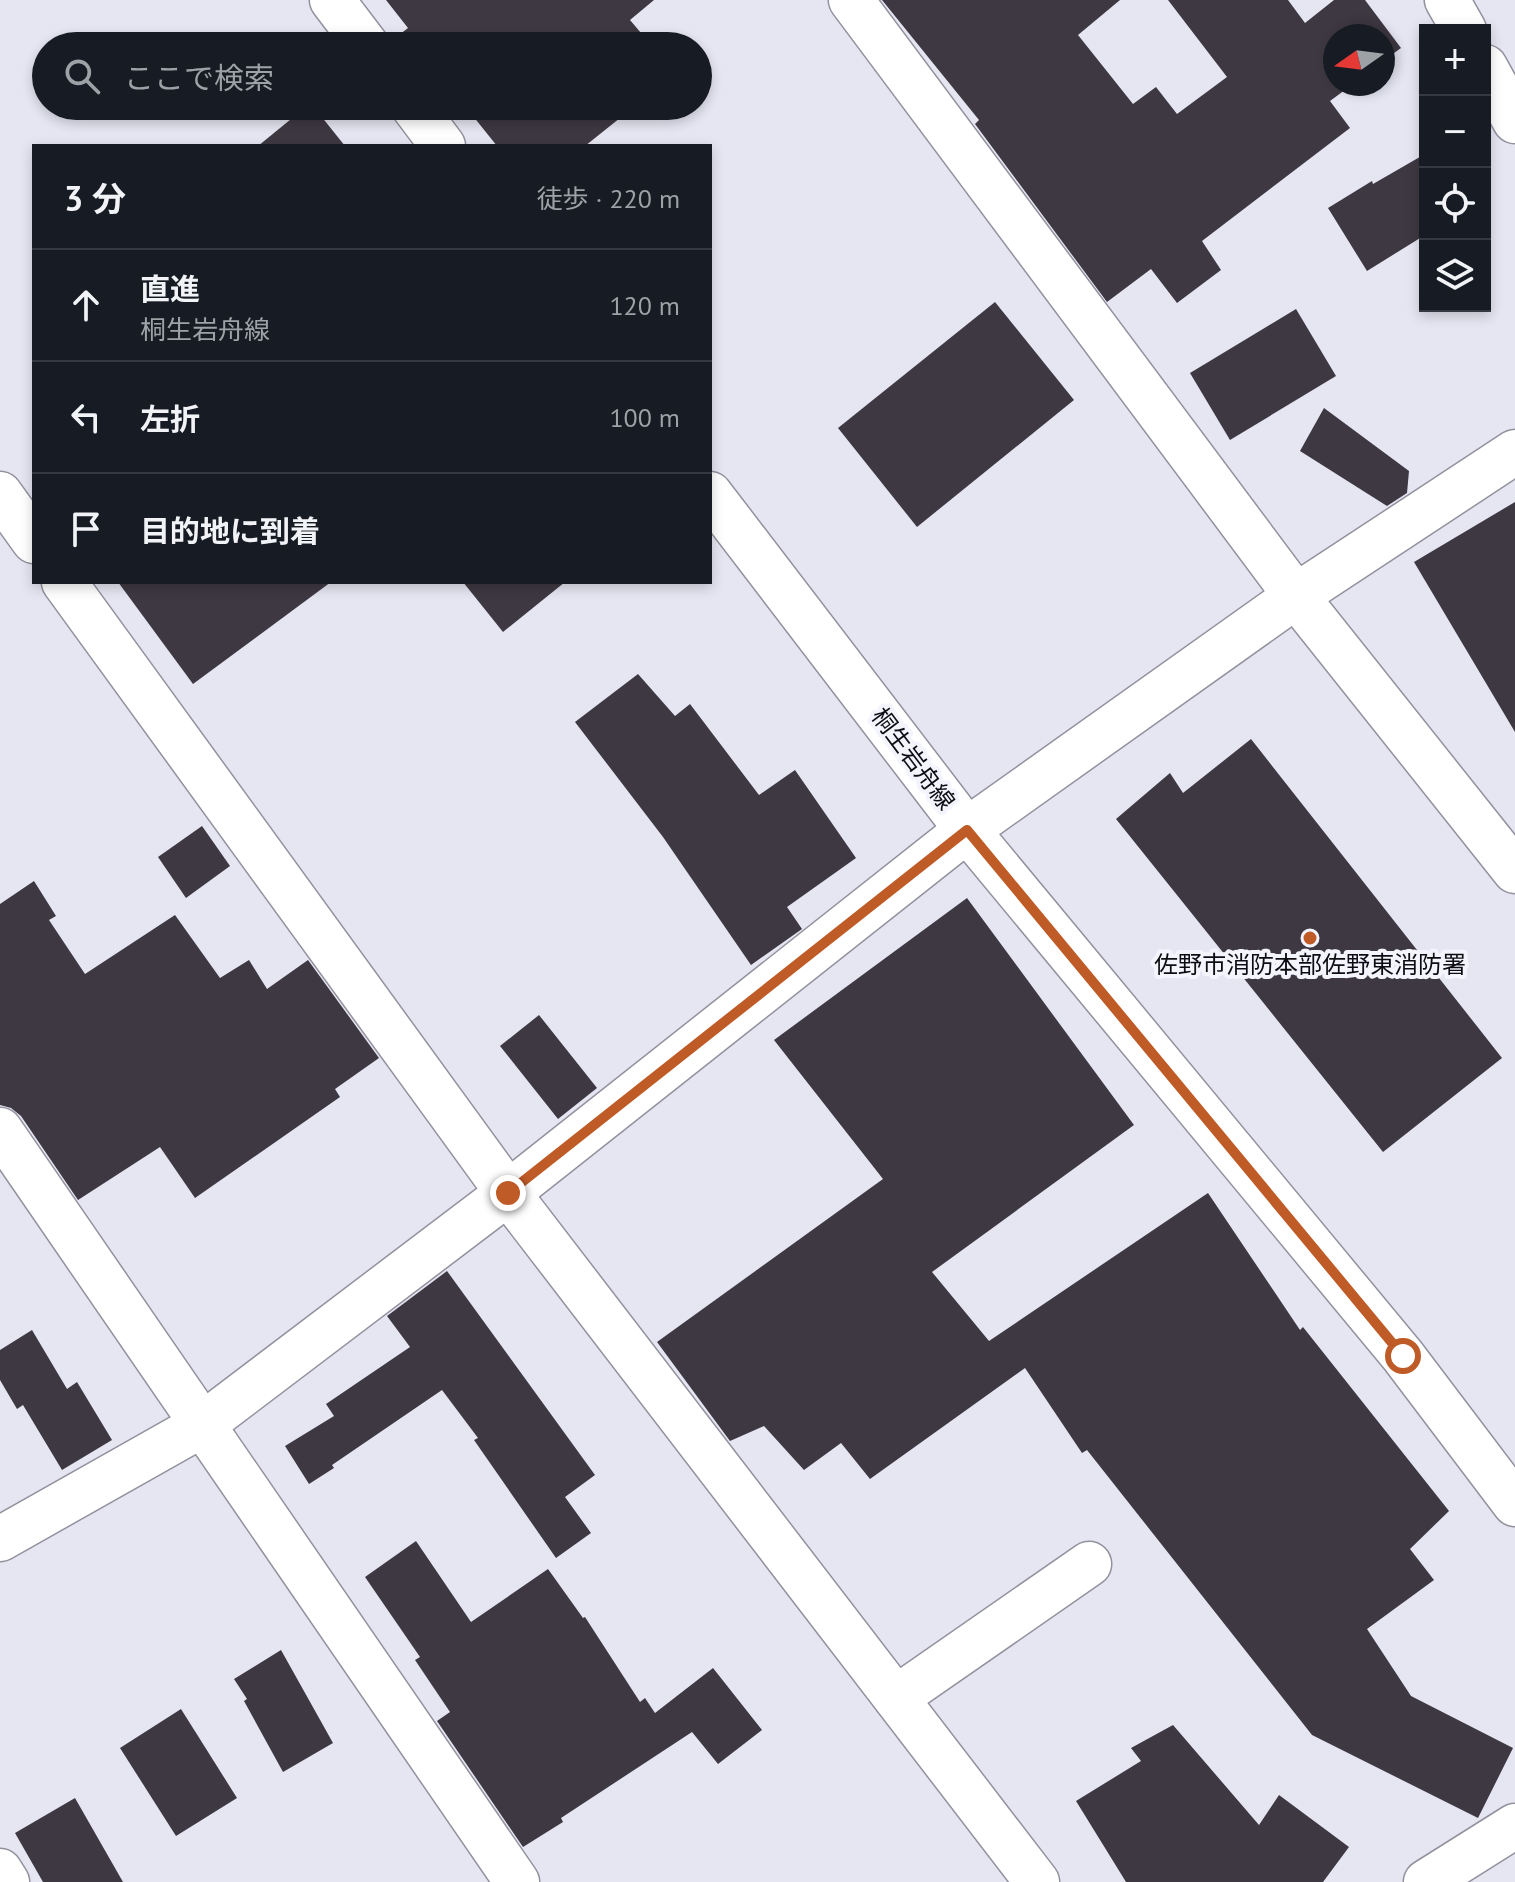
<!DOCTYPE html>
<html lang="ja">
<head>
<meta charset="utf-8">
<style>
  :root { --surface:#171b24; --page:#20242c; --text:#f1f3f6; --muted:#9ea1a6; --line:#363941 }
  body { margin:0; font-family:"PT Sans","Noto Sans JP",sans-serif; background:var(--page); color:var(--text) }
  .controls { position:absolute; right:24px; top:24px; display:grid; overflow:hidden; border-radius:0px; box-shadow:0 4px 12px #0003 }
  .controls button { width:72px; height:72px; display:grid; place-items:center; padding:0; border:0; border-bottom:2px solid var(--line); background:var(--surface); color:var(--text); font:40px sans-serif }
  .compass { position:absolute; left:1323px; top:24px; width:72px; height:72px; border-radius:50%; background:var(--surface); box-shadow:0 4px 12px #0003; rotate:256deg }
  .stop { position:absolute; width:24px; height:24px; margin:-18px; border:6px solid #bf5b26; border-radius:50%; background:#fff }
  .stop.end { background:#bf5b26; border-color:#fff; box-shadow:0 2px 8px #0008 }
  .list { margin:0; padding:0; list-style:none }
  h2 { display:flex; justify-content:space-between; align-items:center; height:104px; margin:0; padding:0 32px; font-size:34px }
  h2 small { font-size:26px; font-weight:400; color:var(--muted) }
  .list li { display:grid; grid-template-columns:52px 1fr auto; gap:24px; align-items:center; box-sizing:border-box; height:112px; padding:0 32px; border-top:2px solid var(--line) }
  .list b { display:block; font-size:30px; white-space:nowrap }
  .list p { margin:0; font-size:26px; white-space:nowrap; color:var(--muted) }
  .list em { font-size:26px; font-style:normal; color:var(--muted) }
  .icon { flex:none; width:44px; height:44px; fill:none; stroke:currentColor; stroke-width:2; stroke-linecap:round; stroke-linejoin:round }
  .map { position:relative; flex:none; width:1515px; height:1882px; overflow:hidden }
  .search { position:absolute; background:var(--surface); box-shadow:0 4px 12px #0003; left:32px; top:32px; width:680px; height:88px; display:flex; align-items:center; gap:20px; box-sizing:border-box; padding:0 28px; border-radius:44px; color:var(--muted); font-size:30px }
  .panel { position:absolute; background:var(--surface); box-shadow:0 4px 12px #0003; left:32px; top:144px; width:680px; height:440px; border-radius:0px }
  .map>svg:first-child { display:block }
  .building { fill:#3e3842 }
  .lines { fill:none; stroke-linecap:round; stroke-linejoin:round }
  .street-casing { stroke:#92919d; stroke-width:47 }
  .secondary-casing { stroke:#92919d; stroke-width:47 }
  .primary-casing { stroke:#92919d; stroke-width:47 }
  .street { stroke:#fff; stroke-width:44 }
  .secondary { stroke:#fff; stroke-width:44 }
  .primary { stroke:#fff; stroke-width:44 }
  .route { stroke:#bf5b26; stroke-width:10 }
  .poi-dot { fill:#bf5b26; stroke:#f4f4fe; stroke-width:3 }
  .labels { text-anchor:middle; stroke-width:8; stroke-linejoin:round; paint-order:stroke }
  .street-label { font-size:24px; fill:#0d0d11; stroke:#f4f4fe }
  .poi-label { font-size:24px; fill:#0d0d11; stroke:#f4f4fe }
</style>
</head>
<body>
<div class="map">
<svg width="1515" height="1882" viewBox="0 0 1515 1882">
  <rect width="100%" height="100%" fill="#e6e6f3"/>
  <g class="building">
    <polygon points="386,0 654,0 630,20 652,46 391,46 391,41 408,28"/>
    <polygon points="882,0 1120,0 1078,35 1133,104 1156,87 1177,114 1227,77 1168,0 1288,0 1305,23 1334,0 1365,0 1401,48 1383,61 1383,36 1335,36 1335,84 1353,84 1330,101 1350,128 1202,241 1221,270 1177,303 1151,269 1107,302 975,124 979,120"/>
    <polygon points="307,106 313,106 345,146 258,146"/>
    <polygon points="465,106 635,106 585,146 497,146"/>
    <polygon points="1425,154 1425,235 1367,271 1328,208 1372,181 1373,184"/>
    <polygon points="995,302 1074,400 917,527 838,428"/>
    <polygon points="1296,309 1336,376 1230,440 1190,373"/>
    <polygon points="1324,408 1409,471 1407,493 1387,506 1300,451"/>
    <polygon points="1515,502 1515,732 1414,562"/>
    <polygon points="118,582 331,582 193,684"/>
    <polygon points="463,582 565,582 503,632"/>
    <polygon points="638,674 675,716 690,704 759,795 795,770 856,858 787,907 802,929 751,965 663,837 575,722"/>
    <polygon points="1251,739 1502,1058 1383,1152 1116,819 1170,773 1183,793"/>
    <polygon points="202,826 230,866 186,898 158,857"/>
    <polygon points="34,881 56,916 49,920 85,974 175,915 220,978 249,960 267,989 308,960 379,1058 335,1089 340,1097 195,1198 160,1147 78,1200 21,1116 11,1108 0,1105 0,904"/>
    <polygon points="967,898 1134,1125 932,1272 989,1341 1208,1193 1300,1330 1303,1327 1449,1511 1410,1549 1434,1580 1367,1629 1411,1696 1513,1748 1478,1818 1312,1735 1087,1450 1082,1453 1025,1368 870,1479 841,1443 804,1470 764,1426 730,1441 657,1342 883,1179 774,1040"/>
    <polygon points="539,1015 597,1088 558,1119 500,1046"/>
    <polygon points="447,1271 595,1475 565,1497 591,1533 556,1558 474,1440 478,1438 442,1390 332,1465 334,1468 309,1484 285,1446 334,1416 326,1404 410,1347 387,1316"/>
    <polygon points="32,1330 67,1389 77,1382 112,1440 62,1470 23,1405 17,1409 0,1380 0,1350"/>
    <polygon points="416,1541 471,1622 548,1569 583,1618 585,1617 640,1702 645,1698 655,1713 713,1668 762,1730 718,1764 692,1732 561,1818 563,1822 523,1847 437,1721 450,1712 415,1660 420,1657 365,1577"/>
    <polygon points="281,1650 333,1743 283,1772 244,1701 247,1699 234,1679"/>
    <polygon points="181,1709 237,1798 176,1836 120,1748"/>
    <polygon points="1173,1725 1259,1825 1279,1795 1349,1847 1323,1882 1126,1882 1076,1801 1141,1761 1131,1748"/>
    <polygon points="75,1798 123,1882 43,1882 15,1833"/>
  </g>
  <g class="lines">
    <g class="street-casing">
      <g id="street">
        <polyline points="851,0 1296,596 1515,871"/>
        <polyline points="1447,0 1464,30"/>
        <polyline points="1485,67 1515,121"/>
        <polyline points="0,1130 517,1882"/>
        <polyline points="508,1193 1037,1882"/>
        <polyline points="0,1539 202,1425 508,1193 967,830 1296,596 1515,452"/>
        <polyline points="896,1698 1089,1564"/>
        <polyline points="0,1871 7,1882"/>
        <polyline points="1426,1882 1515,1826"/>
      </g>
    </g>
    <g class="secondary-casing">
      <g id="secondary">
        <polyline points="0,494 34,541"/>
        <polyline points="64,582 508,1193"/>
      </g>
    </g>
    <g class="primary-casing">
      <g id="primary">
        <polyline points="332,0 367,46"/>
        <polyline points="413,106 443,146"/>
        <polyline points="710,494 967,830 1403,1356 1515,1504"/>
      </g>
    </g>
    <use href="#street" class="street"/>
    <use href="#secondary" class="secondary"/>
    <use href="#primary" class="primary"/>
  </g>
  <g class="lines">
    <polyline class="route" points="508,1193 967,830 1403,1356"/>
  </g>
  <circle class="poi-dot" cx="1310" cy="938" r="8"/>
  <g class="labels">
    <g class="street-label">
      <text transform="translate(913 759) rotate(53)" y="8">桐生岩舟線</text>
    </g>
    <g class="poi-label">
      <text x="1310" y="973">佐野市消防本部佐野東消防署</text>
    </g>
  </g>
</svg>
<div class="controls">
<button>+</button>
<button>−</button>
<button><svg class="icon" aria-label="locate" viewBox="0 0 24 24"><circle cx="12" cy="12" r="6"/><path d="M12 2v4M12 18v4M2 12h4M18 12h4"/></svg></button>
<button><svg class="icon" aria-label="layers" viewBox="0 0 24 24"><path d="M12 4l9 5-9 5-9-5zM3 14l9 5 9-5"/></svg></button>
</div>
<svg class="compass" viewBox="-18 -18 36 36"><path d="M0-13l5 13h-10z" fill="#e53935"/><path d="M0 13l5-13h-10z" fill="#9ea1a6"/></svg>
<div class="stop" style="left:1403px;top:1356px"></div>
<div class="stop end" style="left:508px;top:1193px"></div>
<div class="search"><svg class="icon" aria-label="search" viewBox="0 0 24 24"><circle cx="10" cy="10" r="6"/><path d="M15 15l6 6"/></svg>ここで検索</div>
<section class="panel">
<h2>3 分<small>徒歩 · 220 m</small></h2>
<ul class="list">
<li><svg class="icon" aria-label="ahead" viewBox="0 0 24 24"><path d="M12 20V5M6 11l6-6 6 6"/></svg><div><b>直進</b><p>桐生岩舟線</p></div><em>120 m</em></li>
<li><svg class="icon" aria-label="left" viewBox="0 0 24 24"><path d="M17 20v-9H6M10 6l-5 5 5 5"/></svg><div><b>左折</b></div><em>100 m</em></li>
<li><svg class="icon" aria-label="arrive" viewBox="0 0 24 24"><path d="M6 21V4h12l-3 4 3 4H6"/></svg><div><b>目的地に到着</b></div></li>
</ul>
</section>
</div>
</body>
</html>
